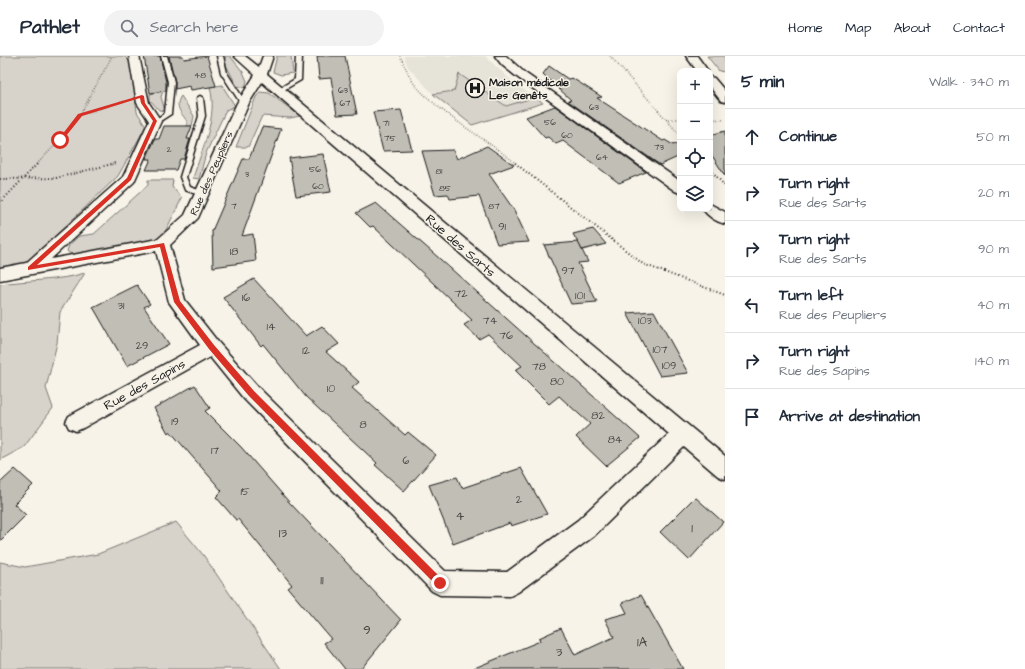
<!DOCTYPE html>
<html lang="en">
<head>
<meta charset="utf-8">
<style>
  :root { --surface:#fff; --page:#f2f2f3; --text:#1f2937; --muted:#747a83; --line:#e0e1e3 }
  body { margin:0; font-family:"Architects Daughter",sans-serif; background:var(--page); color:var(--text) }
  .controls { position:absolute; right:12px; top:12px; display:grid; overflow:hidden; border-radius:8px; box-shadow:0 4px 16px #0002 }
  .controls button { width:36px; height:36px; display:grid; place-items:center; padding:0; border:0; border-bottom:1px solid var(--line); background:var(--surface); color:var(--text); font:20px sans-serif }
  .stop { position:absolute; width:12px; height:12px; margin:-9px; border:3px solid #d93025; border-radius:50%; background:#fff }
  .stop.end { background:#d93025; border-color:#fff; box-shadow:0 1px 4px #0008 }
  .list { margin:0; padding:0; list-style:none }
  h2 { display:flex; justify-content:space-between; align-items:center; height:52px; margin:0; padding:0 16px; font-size:17px }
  h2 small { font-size:13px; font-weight:400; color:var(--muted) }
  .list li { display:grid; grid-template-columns:26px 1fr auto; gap:12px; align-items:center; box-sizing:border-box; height:56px; padding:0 16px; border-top:1px solid var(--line) }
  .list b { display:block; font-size:15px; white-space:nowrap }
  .list p { margin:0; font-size:13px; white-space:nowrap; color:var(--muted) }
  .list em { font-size:13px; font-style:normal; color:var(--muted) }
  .icon { flex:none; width:22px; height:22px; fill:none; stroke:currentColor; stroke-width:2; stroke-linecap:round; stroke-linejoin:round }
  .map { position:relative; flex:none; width:725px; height:613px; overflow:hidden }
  header { display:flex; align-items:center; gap:24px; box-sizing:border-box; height:56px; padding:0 20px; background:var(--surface); border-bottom:1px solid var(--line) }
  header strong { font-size:19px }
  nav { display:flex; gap:22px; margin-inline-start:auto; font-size:14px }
  .search { width:280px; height:36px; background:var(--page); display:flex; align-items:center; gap:10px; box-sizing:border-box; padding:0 14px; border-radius:22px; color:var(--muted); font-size:15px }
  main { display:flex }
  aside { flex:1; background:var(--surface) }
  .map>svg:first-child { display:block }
  .built { fill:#e6e3d9 }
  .green { fill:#d7d3cb; stroke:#7a7874 }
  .building { fill:#c0beb5; stroke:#1c1c1c }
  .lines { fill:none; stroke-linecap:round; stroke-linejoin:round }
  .service-casing { stroke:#1c1c1c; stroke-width:3 }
  .minor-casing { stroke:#1c1c1c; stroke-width:3 }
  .path-far1 { stroke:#1c1c1c; stroke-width:1.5; stroke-dasharray:0.5 2; stroke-linecap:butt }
  .path { stroke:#1c1c1c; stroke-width:2; stroke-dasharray:1 2.5; stroke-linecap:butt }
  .service { fill:#f7f3e8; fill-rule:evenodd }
  .minor { fill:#f7f3e8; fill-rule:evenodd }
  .route { fill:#d93025 }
  .labels { text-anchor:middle; stroke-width:3; stroke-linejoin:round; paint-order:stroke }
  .far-number-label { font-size:9px; fill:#454442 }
  .far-poi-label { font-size:11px; font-weight:bold; fill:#1c1c1c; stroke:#f7f3e8; text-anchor:start }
  .far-street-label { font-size:11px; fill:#1c1c1c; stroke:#f7f3e8 }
  .number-label { font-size:11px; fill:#454442 }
  .street-label { font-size:13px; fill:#1c1c1c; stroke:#f7f3e8 }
  .near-number-label { font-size:13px; fill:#454442 }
</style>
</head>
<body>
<header>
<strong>Pathlet</strong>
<div class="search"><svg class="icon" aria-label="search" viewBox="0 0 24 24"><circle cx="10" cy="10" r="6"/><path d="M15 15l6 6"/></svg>Search here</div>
<nav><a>Home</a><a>Map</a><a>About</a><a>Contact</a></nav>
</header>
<main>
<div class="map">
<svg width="725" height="613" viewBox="0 0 725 613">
  <rect width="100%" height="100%" fill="#f7f3e8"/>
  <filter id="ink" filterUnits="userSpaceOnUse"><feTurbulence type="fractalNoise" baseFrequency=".025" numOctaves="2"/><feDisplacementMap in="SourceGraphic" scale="8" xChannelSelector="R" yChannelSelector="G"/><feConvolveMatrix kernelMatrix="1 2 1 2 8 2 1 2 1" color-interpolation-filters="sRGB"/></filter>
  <g filter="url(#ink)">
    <polygon class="built" points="404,0 485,0 514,27 543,47 472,69 433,38 408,11"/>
    <g class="green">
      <polygon points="0,0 124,0 131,7 137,56 146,70 118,120 26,208 0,215"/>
      <polygon points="226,0 230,0 243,16 247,25 245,32 237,30 224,5"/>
      <polygon points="277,0 291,0 293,17 281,19 273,16"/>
      <polygon points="707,0 725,0 725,16 719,15"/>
      <polygon points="459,18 506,50 536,41 543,47 472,69 433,38 454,35"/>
      <path d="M222 29 235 50 226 54 206 97 199 123 193 122C202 93 218 61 210 31Z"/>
      <polygon points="163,35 161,41 165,55 159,54 150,44 150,38"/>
      <polygon points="260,36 269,37 300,60 290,62 262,60 248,91 236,91 256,41"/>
      <path d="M181 40 194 60 192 70H187V65C181 57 174 50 181 40Z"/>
      <polygon points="148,124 173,124 172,131 182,142 164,178 155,185 75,198 69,197 67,195 69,189 79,180 94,178 148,129"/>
      <path d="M85 217 60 256 57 287 46 332 53 352 24 391 0 404V228C28 224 58 225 85 217Z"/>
      <polygon points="176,466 204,500 281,613 0,613 0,506 25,511 98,498"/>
    </g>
    <g class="building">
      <polygon points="144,0 160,0 166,26 166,35 150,37"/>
      <polygon points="169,0 183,0 184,3 207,0 216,30 191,34 190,30 175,33 175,26"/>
      <polygon points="317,0 345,0 357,58 337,59 331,22 319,23"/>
      <polygon points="549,10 568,23 572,22 602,41 597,42 663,85 665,84 673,89 680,87 680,100 660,109 568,45 571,44 543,18"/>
      <polygon points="555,50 646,116 619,127 563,85 556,88 548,81 545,82 526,61"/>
      <polygon points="401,54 412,94 383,95 373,56"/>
      <polygon points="164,70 192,70 187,83 190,83 184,103 180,103 176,114 146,114 151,103 146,103 155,83 159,83"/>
      <polygon points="262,71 281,73 242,180 253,178 256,205 213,211 212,175 243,103 249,103"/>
      <polygon points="725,75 725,120 713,101 710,100 710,79"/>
      <polygon points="487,90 514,109 489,118 514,154 529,186 497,188 479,140 450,143 448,138 435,139 422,95 453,94 457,103"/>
      <polygon points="323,98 331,136 296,140 289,102"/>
      <polygon points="376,147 440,203 640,382 606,410 576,381 590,368 559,340 549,348 515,314 522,310 488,278 479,283 464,269 472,264 373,170 370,171 356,157"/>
      <polygon points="593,173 606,188 582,194 573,178"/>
      <polygon points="578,186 588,206 578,207 597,246 571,248 544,189"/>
      <polygon points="254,223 306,280 322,270 339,288 326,296 359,326 352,332 405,379 408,376 436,399 404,435 375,409 377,407 306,341 263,288 261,290 223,241"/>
      <polygon points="137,229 150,248 144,251 169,288 127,310 93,251"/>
      <polygon points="654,255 673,290 688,317 660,320 627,257"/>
      <polygon points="195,329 210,352 205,355 241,391 289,446 401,564 361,613 345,613 324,587 331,583 288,532 292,529 238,463 236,464 216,441 222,435 170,375 168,377 154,352"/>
      <polygon points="521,412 547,458 511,470 510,467 453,488 429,429 457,421 462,432"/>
      <polygon points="15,413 33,429 14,448 26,459 0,485 0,427"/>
      <polygon points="695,441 723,466 689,504 660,476"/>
      <polygon points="641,539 683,613 472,613 540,585 539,582 561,572 575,599 614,581 605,563 627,557 622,547"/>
    </g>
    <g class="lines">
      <g class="service-casing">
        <g id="service">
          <polygon points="161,0 167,0 174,26 171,58 154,69 152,68 152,66 165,57 168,26"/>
          <polygon points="217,0 223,0 227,17 246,47 245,48 241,48 221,17"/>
          <polygon points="296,0 302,0 301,24 282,35 278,35 278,33 295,23"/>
          <polygon points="200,40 203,42 205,60 186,121 190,131 204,136 205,138 202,140 185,134 180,121 199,60 197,42"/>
        </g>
      </g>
      <g class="minor-casing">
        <g id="minor">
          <path d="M129 0H139L149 47 161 65 134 126 51 203 158 183 185 159 237 47 255 19 234 0H245L259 11 263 0H273L267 18 725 400V423L718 420 684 391 594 480 518 536 510 540 440 539 432 535 244 343 210 301 83 372 76 375 69 372 66 366 69 360 200 289 169 246 156 195 0 224V212L26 207 123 121 149 65 137 47ZM262 26 669 378 578 464 507 516 445 515 258 331 218 286 185 244 170 189 198 162 249 47Z"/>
          <polygon points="495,0 506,0 525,17 680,125 680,137 675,135 517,21 502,9"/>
          <polygon points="686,0 697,0 708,15 697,15"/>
          <polygon points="710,21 714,22 725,35 725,46 721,45 710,31"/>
          <path d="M710 148 725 156V168C717 166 707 160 703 153H710Z"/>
        </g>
      </g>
      <g class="path-far1">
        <path d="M400 0C405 9 409 22 416 30 445 61 484 82 517 108"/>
        <polyline points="610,0 680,79"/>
        <polyline points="80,59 125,45"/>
        <polyline points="666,63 680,63"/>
        <polyline points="710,63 725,64"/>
        <polyline points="37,108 60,84 80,59 112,0"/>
        <polyline points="112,108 116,107"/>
      </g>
      <g class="path">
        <polyline points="515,107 643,208 725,239"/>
        <polyline points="710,113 725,130"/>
        <polyline points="0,123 56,122 116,107"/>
        <polyline points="0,147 38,107"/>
      </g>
      <use href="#service" class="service"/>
      <use href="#minor" class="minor"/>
    </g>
  </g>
  <polygon class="route" points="142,39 144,40 145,47 157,65 131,124 37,209 164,187 180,245 214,289 254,335 443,524 445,527 443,530 440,531 437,530 249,340 209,293 174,246 160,191 28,214 28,211 127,122 153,65 141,47 140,42 82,60 62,85 58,84 78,58"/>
  <defs>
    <g id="hospital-ring" transform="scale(1)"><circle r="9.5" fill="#f7f3e8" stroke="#1c1c1c" stroke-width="1.5"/><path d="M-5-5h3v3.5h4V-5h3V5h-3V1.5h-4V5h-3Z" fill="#1c1c1c"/></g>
  </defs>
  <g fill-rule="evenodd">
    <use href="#hospital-ring" x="475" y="32"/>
  </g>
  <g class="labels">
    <g class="far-number-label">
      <text x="200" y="22">48</text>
      <text x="343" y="37">63</text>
      <text x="345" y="50">67</text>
      <text x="594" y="54">63</text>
      <text x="550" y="69">56</text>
      <text x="386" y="70">71</text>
      <text x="567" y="82">60</text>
      <text x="390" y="85">75</text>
      <text x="659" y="94">73</text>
      <text x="169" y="96">2</text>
      <text x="602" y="104">64</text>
      <text x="315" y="116">56</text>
      <text x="439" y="118">81</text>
      <text x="247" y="121">3</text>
      <text x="318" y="133">60</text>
      <text x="445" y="135">85</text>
      <text x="234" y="153">7</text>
      <text x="494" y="153">87</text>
    </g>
    <g class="far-poi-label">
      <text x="489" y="30">Maison médicale<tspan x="489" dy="13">Les Genêts</tspan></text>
    </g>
    <g class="far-street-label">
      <text transform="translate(211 117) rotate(-66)" y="4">Rue des Peupliers</text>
    </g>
    <g class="number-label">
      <text x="502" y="174">91</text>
      <text x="234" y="199">18</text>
      <text x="568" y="218">97</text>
      <text x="461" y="241">72</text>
      <text x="580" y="243">101</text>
      <text x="246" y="245">16</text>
      <text x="121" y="253">31</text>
      <text x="490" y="268">74</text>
      <text x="645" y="268">103</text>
      <text x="271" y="274">14</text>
      <text x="506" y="283">76</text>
      <text x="142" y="293">29</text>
      <text x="660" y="297">107</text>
      <text x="306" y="298">12</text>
      <text x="669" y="313">109</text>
      <text x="539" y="314">78</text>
      <text x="557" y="329">80</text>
      <text x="331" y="336">10</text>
      <text x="598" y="363">82</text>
      <text x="175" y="369">19</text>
      <text x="363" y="372">8</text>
      <text x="615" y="387">84</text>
      <text x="215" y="398">17</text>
      <text x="406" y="408">6</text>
      <text x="245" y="439">15</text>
      <text x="519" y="447">2</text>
    </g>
    <g class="street-label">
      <text transform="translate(461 189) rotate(41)" y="5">Rue des Sarts</text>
      <text transform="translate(144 328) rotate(-29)" y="5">Rue des Sapins</text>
    </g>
    <g class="near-number-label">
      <text x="460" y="464">4</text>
      <text x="692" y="476">1</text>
      <text x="283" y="481">13</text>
      <text x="322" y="528">11</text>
      <text x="367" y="578">9</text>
      <text x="642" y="590">1A</text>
      <text x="559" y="600">3</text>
    </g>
  </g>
</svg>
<div class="controls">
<button>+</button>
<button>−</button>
<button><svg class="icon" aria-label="locate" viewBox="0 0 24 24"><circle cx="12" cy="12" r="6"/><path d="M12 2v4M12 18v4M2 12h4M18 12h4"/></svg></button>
<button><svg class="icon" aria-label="layers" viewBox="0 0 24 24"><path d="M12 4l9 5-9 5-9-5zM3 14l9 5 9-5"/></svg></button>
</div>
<div class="stop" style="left:60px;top:84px"></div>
<div class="stop end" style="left:440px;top:527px"></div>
</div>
<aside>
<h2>5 min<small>Walk · 340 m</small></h2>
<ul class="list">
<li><svg class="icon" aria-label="ahead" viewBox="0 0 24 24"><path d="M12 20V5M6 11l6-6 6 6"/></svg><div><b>Continue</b></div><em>50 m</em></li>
<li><svg class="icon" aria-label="right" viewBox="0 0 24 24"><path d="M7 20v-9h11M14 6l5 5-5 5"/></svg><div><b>Turn right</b><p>Rue des Sarts</p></div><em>20 m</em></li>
<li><svg class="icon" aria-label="right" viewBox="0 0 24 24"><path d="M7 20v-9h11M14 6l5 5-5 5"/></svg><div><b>Turn right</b><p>Rue des Sarts</p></div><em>90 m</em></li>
<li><svg class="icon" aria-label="left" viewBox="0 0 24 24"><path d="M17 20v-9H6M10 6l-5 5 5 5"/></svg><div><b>Turn left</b><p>Rue des Peupliers</p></div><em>40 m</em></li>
<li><svg class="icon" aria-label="right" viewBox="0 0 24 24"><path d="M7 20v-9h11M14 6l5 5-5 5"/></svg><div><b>Turn right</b><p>Rue des Sapins</p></div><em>140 m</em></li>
<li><svg class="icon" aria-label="arrive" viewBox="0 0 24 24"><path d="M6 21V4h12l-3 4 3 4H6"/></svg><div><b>Arrive at destination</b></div></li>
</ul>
</aside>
</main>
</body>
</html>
